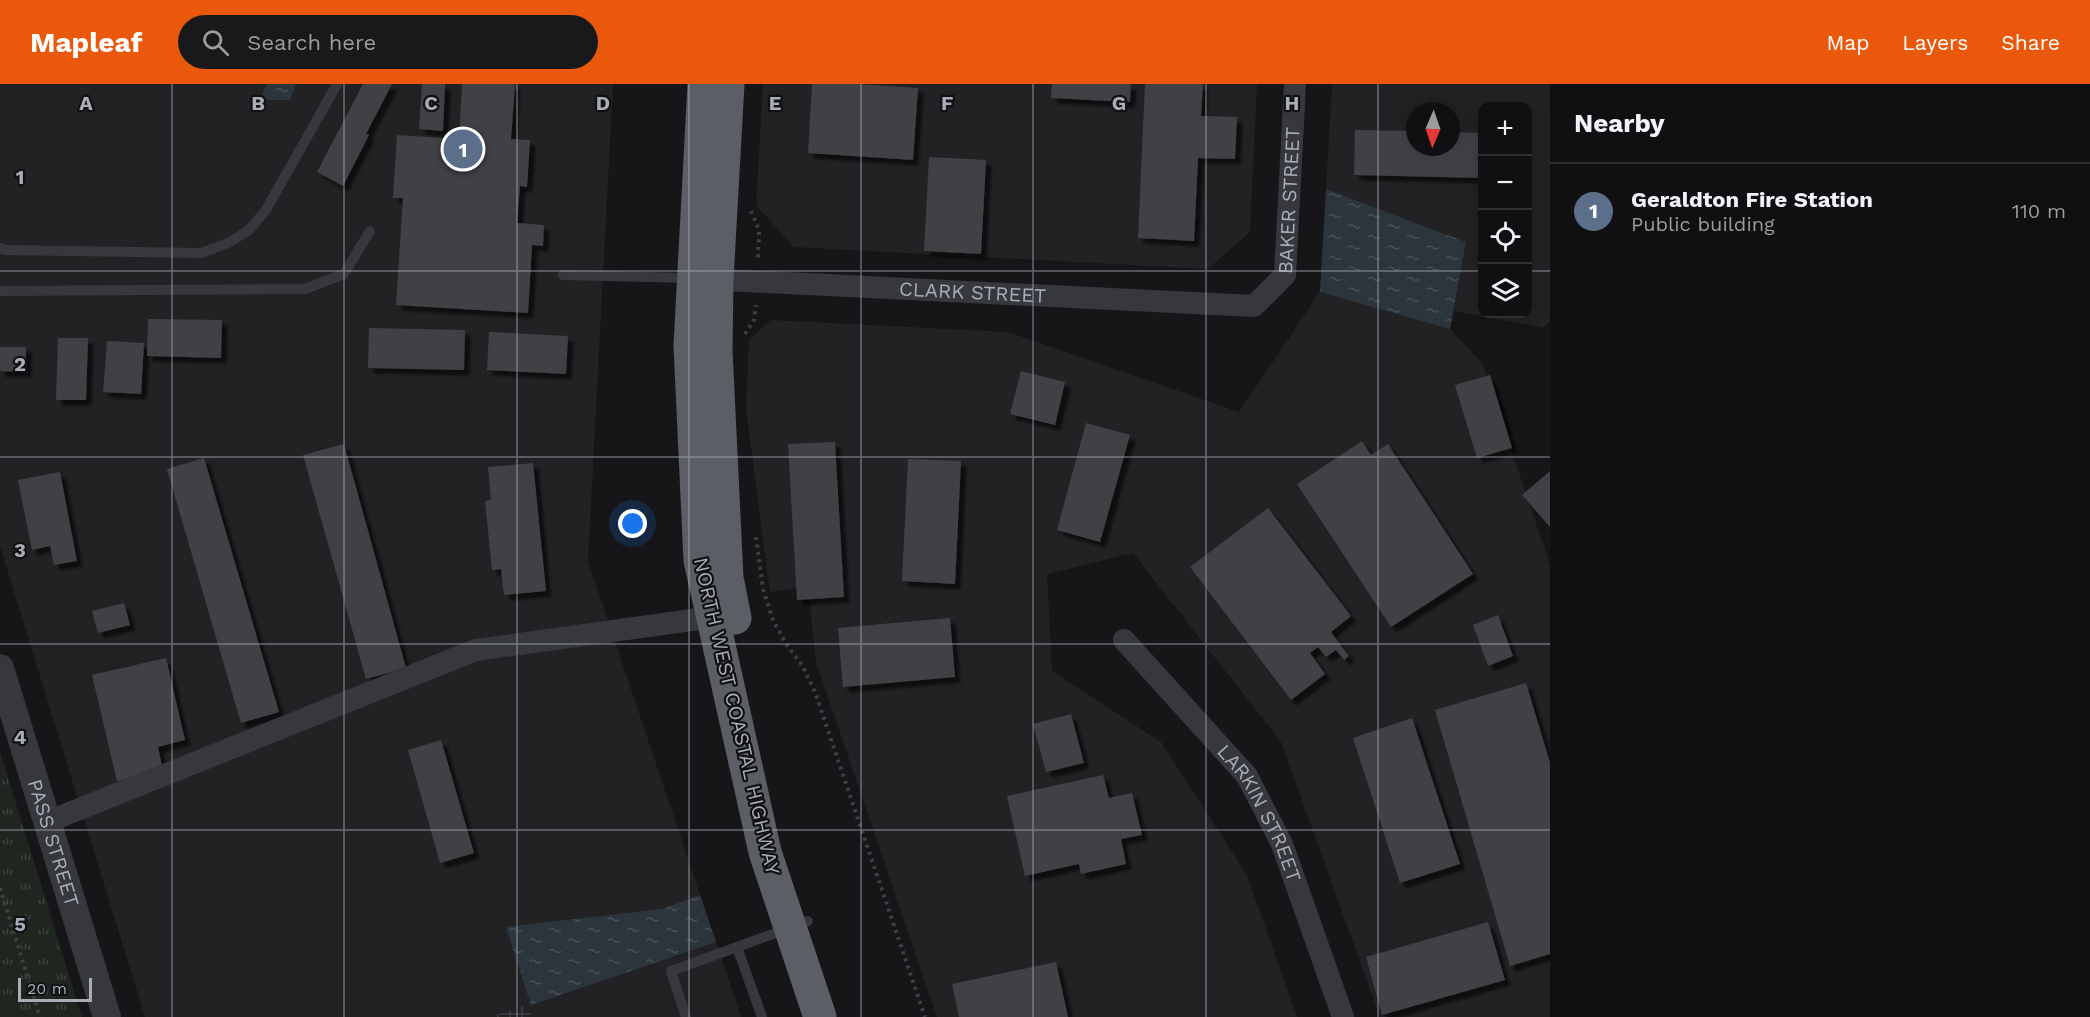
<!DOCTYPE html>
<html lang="en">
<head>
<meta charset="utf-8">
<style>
  :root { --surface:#101012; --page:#19191b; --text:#f1f3f6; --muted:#9c9d9f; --line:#303032; --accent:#ea580c }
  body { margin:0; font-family:"Work Sans",sans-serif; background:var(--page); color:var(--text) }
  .controls { position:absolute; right:18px; top:18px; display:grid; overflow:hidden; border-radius:12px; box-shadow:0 3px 15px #0003 }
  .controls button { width:54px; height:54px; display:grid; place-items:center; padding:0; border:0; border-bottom:2px solid var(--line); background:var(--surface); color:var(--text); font:30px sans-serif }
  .compass { position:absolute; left:1406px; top:18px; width:54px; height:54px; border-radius:50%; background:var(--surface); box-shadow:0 3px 15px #0003; rotate:182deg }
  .scale { position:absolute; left:18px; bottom:15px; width:74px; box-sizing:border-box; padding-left:6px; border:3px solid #a8adb8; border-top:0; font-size:16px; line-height:21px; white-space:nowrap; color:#a8adb8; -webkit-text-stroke:4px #111113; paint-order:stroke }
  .you { position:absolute; left:633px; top:440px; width:21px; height:21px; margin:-15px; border:4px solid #fff; border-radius:50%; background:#1a73e8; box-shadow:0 0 0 9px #1a73e833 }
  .badge { display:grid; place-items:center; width:39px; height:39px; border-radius:50%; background:var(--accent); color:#fff; font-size:20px; font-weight:700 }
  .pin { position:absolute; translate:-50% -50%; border:3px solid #fff; box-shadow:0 2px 6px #0006 }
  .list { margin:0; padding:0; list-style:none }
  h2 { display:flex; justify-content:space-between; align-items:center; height:78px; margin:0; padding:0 24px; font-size:26px }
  h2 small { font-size:20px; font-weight:400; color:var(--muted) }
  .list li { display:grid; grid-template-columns:39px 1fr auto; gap:18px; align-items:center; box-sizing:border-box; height:96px; padding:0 24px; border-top:2px solid var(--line) }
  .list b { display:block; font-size:22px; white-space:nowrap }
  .list p { margin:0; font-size:20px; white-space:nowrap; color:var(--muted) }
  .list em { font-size:20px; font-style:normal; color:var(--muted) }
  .icon { flex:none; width:33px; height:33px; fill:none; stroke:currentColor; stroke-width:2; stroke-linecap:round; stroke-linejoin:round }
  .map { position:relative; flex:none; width:1550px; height:933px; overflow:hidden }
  header { display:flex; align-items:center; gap:36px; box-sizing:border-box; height:84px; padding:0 30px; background:var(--accent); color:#fff }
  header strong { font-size:28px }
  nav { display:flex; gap:33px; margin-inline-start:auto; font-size:21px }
  .search { width:420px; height:54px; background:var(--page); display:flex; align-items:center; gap:15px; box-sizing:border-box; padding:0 21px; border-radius:33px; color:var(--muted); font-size:22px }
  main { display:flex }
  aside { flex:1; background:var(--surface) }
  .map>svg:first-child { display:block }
  .built { fill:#222225; fill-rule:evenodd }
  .industrial { fill:url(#industrial-grid) }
  .grass { fill:url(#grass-tufts) }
  .water { fill:url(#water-ripples) }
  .building { fill:#404145; filter:url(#shadow) }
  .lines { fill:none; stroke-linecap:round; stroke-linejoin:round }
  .path { stroke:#3d3f44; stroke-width:4; stroke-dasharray:3 4.5; stroke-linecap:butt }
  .service { stroke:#37383d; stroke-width:10 }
  .minor { stroke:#37383d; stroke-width:22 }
  .tertiary { stroke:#37383d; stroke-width:28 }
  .trunk { stroke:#5b5e65; stroke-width:33 }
  .grid { fill:none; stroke:#a8adb8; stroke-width:1.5; stroke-opacity:0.55 }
  .labels { text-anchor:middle; stroke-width:4.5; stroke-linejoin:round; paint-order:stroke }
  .street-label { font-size:20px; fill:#a8adb8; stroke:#111113 }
  .grid-label { font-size:20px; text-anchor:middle; font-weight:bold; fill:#a8adb8; stroke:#111113; stroke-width:4.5; stroke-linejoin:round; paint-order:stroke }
</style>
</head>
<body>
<header>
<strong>Mapleaf</strong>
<div class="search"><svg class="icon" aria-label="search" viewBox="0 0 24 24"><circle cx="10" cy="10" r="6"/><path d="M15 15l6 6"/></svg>Search here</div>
<nav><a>Map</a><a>Layers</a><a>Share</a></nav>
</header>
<main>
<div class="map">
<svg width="1550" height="933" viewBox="0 0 1550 933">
  <defs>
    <pattern id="industrial-grid" width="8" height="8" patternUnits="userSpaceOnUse" patternTransform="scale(1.5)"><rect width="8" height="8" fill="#222225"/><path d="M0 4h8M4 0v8" fill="none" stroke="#3f3f43"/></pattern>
    <pattern id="grass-tufts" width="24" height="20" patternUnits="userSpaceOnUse" patternTransform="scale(1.5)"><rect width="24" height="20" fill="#1e261f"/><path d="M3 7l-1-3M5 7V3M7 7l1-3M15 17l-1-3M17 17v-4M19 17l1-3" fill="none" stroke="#3c433d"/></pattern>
    <pattern id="water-ripples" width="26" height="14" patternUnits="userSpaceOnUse" patternTransform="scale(1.5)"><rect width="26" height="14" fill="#2c353c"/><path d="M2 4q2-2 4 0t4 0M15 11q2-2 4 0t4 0" fill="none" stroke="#485056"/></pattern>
    <filter id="shadow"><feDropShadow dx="5.5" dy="5.5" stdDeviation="1.5" flood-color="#0009"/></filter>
  </defs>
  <rect width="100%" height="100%" fill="#161618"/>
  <g class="built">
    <polygon points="0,0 613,0 588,477 741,933 145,933 0,462"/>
    <polygon points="763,0 1257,0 1250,148 1208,185 794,163 756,121"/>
    <path d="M1332 0H1550V237L1543 244 1454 227 1466 158 1326 105ZM1482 22H1528V230H1482ZM1415 27H1451V63H1415Z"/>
    <polygon points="1320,208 1450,245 1482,279 1550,481 1550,933 1380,933 1281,658 1133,469 1047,490 1052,587 1161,658 1247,791 1297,933 937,933 816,578 808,503 770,508 746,325 749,256 771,236 1008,248 1239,328"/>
  </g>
  <polygon class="industrial" points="528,920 532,933 491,933"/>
  <polygon class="grass" points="0,668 82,933 0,933"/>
  <g class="water">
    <polygon points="267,0 296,0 290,16 260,16"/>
    <polygon points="1326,105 1466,158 1450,245 1320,208"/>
    <polygon points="700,811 716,858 531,921 506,843 662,825"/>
  </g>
  <g class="building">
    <polygon points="363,0 392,0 366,50 369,51 343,102 317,88"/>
    <polygon points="422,0 445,0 443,47 419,45"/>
    <polygon points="462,0 515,0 511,55 530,56 527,103 520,102 517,139 544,141 543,162 532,161 528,229 396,221 403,114 393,114 397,51 459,55"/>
    <polygon points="812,0 857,0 918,4 913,76 808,69"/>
    <polygon points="1052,0 1131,0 1130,18 1051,14"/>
    <polygon points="1145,0 1203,0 1201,32 1237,33 1235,75 1198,74 1194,157 1138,154"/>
    <polygon points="1355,46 1415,47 1415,63 1451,63 1451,48 1482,49 1482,94 1354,91"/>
    <polygon points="929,73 986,76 981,170 924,167"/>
    <polygon points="148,235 222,236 221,274 147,272"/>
    <polygon points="369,244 465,246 464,286 368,284"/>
    <polygon points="489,248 568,252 566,290 487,286"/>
    <polygon points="58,254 88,254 86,316 56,316"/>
    <polygon points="107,257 144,259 141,310 103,308"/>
    <polygon points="0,263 26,263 26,288 0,287"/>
    <polygon points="1021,287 1065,298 1055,341 1010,330"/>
    <polygon points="1490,291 1512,364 1477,374 1455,301"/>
    <polygon points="1086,339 1130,351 1100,458 1057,446"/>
    <polygon points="1362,357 1371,371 1388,360 1473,490 1391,543 1297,400"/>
    <polygon points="835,358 844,513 797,516 788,360"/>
    <polygon points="344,360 406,584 366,595 303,371"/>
    <polygon points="204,374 279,628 241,639 167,385"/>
    <polygon points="908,375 961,377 955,500 902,497"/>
    <polygon points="533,379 546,507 504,511 501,485 492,486 485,417 491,416 488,383"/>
    <polygon points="1550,387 1550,443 1522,411"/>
    <polygon points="60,388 77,477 54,481 50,462 32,466 18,396"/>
    <polygon points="1268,424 1351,532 1331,548 1349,572 1344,576 1336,566 1326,573 1318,563 1310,569 1325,590 1291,616 1190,483"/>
    <polygon points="124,519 130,541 98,549 92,527"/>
    <polygon points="1498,531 1513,572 1488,582 1473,541"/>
    <polygon points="950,534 955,593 843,603 838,544"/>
    <polygon points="166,574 185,656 158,663 163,687 117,697 92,591"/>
    <polygon points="1526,599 1550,679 1550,870 1510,882 1435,626"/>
    <polygon points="1071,630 1084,679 1046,688 1033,640"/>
    <polygon points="1412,634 1460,780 1400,799 1353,654"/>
    <polygon points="441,656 474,769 440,779 408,666"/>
    <polygon points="1103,691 1109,714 1132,709 1142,751 1121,755 1126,780 1081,790 1079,780 1025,792 1007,712"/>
    <polygon points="1488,838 1505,896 1382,931 1366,873"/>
    <polygon points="1056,878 1068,933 959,933 952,900"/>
  </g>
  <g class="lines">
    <g class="path">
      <polyline points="751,127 759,146 758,174"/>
      <polyline points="745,250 754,236 756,221"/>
      <polyline points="756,453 763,505 773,536 786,560 802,581 815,608 925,933"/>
      <polyline points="0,804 40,933"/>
    </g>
    <g class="service">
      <polyline points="0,164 5,166 201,169 228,159 249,146 266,126 337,0"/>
      <polyline points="563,191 691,194"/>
      <polyline points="0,207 305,205 344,190 370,147"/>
      <polyline points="686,933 671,887 737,863"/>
      <polyline points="762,933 737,863 808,837"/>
    </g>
    <g class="minor">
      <path id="s1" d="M705 195 1254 222 1285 191 1295 0"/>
      <path id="s2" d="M1124 556 1247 692 1282 760 1343 933"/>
      <polyline points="47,738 476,566 713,533"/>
    </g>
    <path class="tertiary" id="s3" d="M0 584 107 933"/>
    <g class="trunk">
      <polyline points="704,0 690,262 700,476 765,768 820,933"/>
      <polyline points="728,0 717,195 716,266 727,494 735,534"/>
    </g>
  </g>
  <path class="grid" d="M172 0V933M344 0V933M517 0V933M689 0V933M861 0V933M1033 0V933M1206 0V933M1378 0V933M0 187H1482M1528 187H1550M0 373H1550M0 560H1550M0 746H1550"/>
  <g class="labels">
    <g class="street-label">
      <text dy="7" stroke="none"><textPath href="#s1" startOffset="668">BAKER STREET</textPath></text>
      <text dy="7" stroke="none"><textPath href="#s1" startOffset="268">CLARK STREET</textPath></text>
      <text transform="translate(737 632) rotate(77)" y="7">NORTH WEST COASTAL HIGHWAY</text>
      <text dy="7" stroke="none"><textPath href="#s2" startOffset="222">LARKIN STREET</textPath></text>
      <text dy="7" stroke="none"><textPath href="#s3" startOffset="183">PASS STREET</textPath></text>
    </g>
  </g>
  <g class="grid-label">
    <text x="86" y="26">A</text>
    <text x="258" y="26">B</text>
    <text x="431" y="26">C</text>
    <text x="603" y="26">D</text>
    <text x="775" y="26">E</text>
    <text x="947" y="26">F</text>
    <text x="1119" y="26">G</text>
    <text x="1292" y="26">H</text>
    <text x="20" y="100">1</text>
    <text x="20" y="287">2</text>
    <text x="20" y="473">3</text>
    <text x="20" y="660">4</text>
    <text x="20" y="847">5</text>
  </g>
</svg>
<div class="controls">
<button>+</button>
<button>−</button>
<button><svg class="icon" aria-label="locate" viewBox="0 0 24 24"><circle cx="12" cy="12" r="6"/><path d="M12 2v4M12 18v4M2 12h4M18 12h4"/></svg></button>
<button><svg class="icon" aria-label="layers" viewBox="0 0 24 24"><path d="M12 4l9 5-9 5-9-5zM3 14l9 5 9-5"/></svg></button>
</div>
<svg class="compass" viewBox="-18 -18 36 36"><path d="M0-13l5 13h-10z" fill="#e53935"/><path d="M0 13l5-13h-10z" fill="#9c9d9f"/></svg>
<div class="scale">20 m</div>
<div class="you"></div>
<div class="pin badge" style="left:463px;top:65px;background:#5c6f8a">1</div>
</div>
<aside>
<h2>Nearby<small></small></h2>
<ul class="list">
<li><span class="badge" style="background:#5c6f8a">1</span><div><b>Geraldton Fire Station</b><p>Public building</p></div><em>110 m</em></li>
</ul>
</aside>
</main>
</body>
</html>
